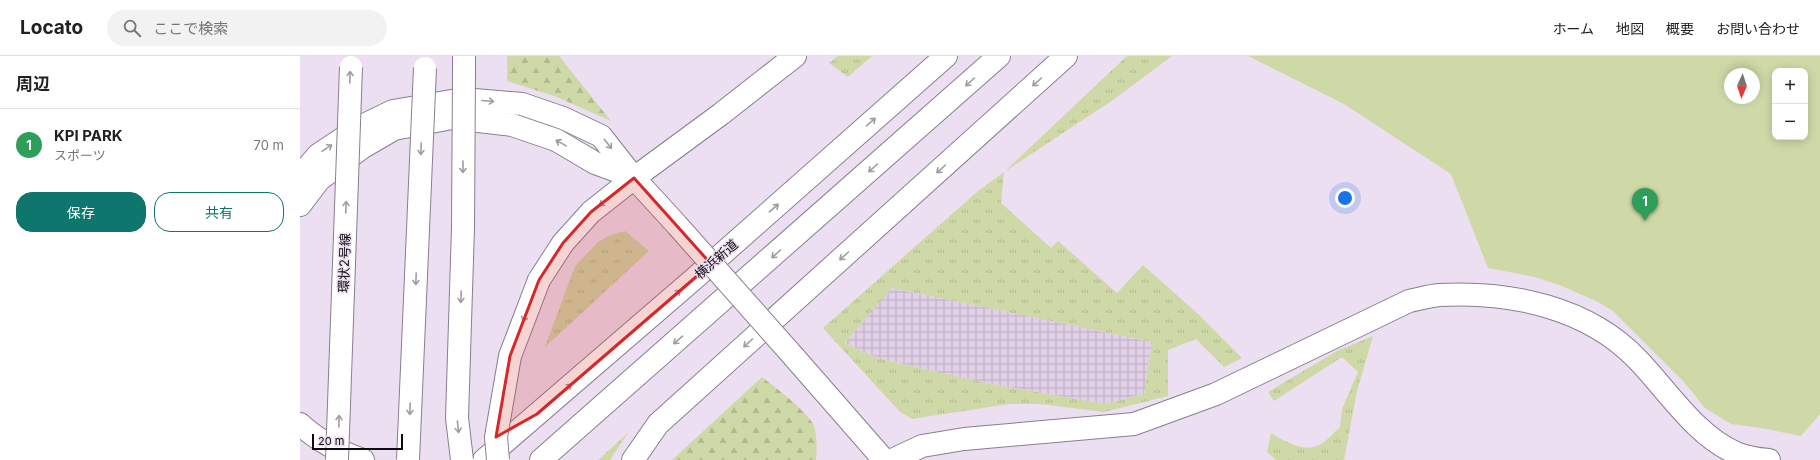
<!DOCTYPE html>
<html lang="ja">
<head>
<meta charset="utf-8">
<style>
  :root { --surface:#fff; --page:#f2f2f2; --text:#202124; --muted:#757577; --line:#e0e0e0; --accent:#0f766e }
  body { margin:0; font-family:Inter,"Noto Sans JP",sans-serif; background:var(--page); color:var(--text) }
  .controls { position:absolute; right:12px; top:12px; display:grid; overflow:hidden; border-radius:8px; box-shadow:0 2px 10px #0003 }
  .controls button { width:36px; height:36px; display:grid; place-items:center; padding:0; border:0; border-bottom:1px solid var(--line); background:var(--surface); color:var(--text); font:20px sans-serif }
  .compass { position:absolute; left:1424px; top:12px; width:36px; height:36px; border-radius:50%; background:var(--surface); box-shadow:0 2px 10px #0003; rotate:183deg }
  .scale { position:absolute; left:12px; bottom:10px; width:91px; box-sizing:border-box; padding-left:4px; border:2px solid #0e0a10; border-top:0; font-size:11px; line-height:14px; white-space:nowrap; color:#0e0a10; -webkit-text-stroke:3px #ecdff1; paint-order:stroke }
  .you { position:absolute; left:1045px; top:142px; width:14px; height:14px; margin:-10px; border:3px solid #fff; border-radius:50%; background:#1a73e8; box-shadow:0 0 0 6px #1a73e833 }
  .badge { display:grid; place-items:center; width:26px; height:26px; border-radius:50%; background:var(--accent); color:#fff; font-size:13px; font-weight:700 }
  .pin { position:absolute; translate:-50% -33px; filter:drop-shadow(0 1px 2px #0008) }
  .pin::after { content:''; position:absolute; top:21px; width:14px; height:12px; background:inherit; clip-path:polygon(0 0,100% 0,50% 100%) }
  .list { margin:0; padding:0; list-style:none }
  h2 { display:flex; justify-content:space-between; align-items:center; height:52px; margin:0; padding:0 16px; font-size:17px }
  h2 small { font-size:13px; font-weight:400; color:var(--muted) }
  .list li { display:grid; grid-template-columns:26px 1fr auto; gap:12px; align-items:center; box-sizing:border-box; height:72px; padding:0 16px; border-top:1px solid var(--line) }
  .list b { display:block; font-size:15px; white-space:nowrap }
  .list p { margin:0; font-size:13px; white-space:nowrap; color:var(--muted) }
  .list em { font-size:13px; font-style:normal; color:var(--muted) }
  .actions { display:flex; gap:8px; padding:12px 16px }
  .actions a { flex:1; padding:9px 0; border:1px solid var(--accent); border-radius:16px; text-align:center; font-size:14px; color:var(--accent) }
  .actions .main { background:var(--accent); color:#fff }
  .icon { flex:none; width:22px; height:22px; fill:none; stroke:currentColor; stroke-width:2; stroke-linecap:round; stroke-linejoin:round }
  .map { position:relative; flex:none; width:1520px; height:404px; overflow:hidden }
  header { display:flex; align-items:center; gap:24px; box-sizing:border-box; height:56px; padding:0 20px; background:var(--surface); border-bottom:1px solid var(--line) }
  header strong { font-size:19px }
  nav { display:flex; gap:22px; margin-inline-start:auto; font-size:14px }
  .search { width:280px; height:36px; background:var(--page); display:flex; align-items:center; gap:10px; box-sizing:border-box; padding:0 14px; border-radius:22px; color:var(--muted); font-size:15px }
  main { display:flex }
  aside { flex:1; background:var(--surface) }
  .map>svg:first-child { display:block }
  .industrial { fill:url(#industrial-grid) }
  .grass { fill:url(#grass-tufts); fill-rule:evenodd }
  .forest { fill:url(#forest-firs) }
  .pitch { fill:#ced9a7; fill-rule:evenodd }
  .lines { fill:none; stroke-linecap:round; stroke-linejoin:round }
  .secondary-casing { stroke:#8a7e8e; stroke-width:24 }
  .highway-casing { stroke:#8a7e8e; stroke-width:24 }
  .secondary { stroke:#fff; stroke-width:22 }
  .highway { stroke:#fff; stroke-width:22 }
  .secondary-bridge-casing { stroke:#8a7e8e; stroke-width:24; stroke-linecap:butt }
  .primary-bridge-casing { stroke:#8a7e8e; stroke-width:24; stroke-linecap:butt }
  .highway-bridge-casing { stroke:#8a7e8e; stroke-width:24; stroke-linecap:butt }
  .secondary-bridge { stroke:#fff; stroke-width:22 }
  .primary-bridge { stroke:#fff; stroke-width:22 }
  .highway-bridge { stroke:#fff; stroke-width:22 }
  .oneway { stroke:#9f9d9f }
  .marked { fill:#d62828; fill-opacity:0.2; stroke:#d62828; stroke-width:3; stroke-linejoin:round }
  .labels { text-anchor:middle; stroke-width:3; stroke-linejoin:round; paint-order:stroke }
  .street-label { font-size:13px; fill:#0e0a10; stroke:#ecdff1 }
</style>
</head>
<body>
<header>
<strong>Locato</strong>
<div class="search"><svg class="icon" aria-label="search" viewBox="0 0 24 24"><circle cx="10" cy="10" r="6"/><path d="M15 15l6 6"/></svg>ここで検索</div>
<nav><a>ホーム</a><a>地図</a><a>概要</a><a>お問い合わせ</a></nav>
</header>
<main>
<aside>
<h2>周辺<small></small></h2>
<ul class="list">
<li><span class="badge" style="background:#2e9e5b">1</span><div><b>KPI PARK</b><p>スポーツ</p></div><em>70 m</em></li>
</ul>
<div class="actions"><a class="main">保存</a><a>共有</a></div>
</aside>
<div class="map">
<svg width="1520" height="404" viewBox="0 0 1520 404">
  <defs>
    <pattern id="industrial-grid" width="8" height="8" patternUnits="userSpaceOnUse"><rect width="8" height="8" fill="#e0cfe6"/><path d="M0 4h8M4 0v8" fill="none" stroke="#bfb0c4"/></pattern>
    <pattern id="grass-tufts" width="24" height="20" patternUnits="userSpaceOnUse"><rect width="24" height="20" fill="#ced9a7"/><path d="M3 7l-1-3M5 7V3M7 7l1-3M15 17l-1-3M17 17v-4M19 17l1-3" fill="none" stroke="#b0b98f"/></pattern>
    <pattern id="forest-firs" width="22" height="20" patternUnits="userSpaceOnUse"><rect width="22" height="20" fill="#ced9a7"/><path d="M5 1l3.5 6h-7zM16 11l3.5 6h-7z" fill="#b0b98f"/></pattern>
  </defs>
  <rect width="100%" height="100%" fill="#ecdff1"/>
  <polygon class="industrial" points="592,232 852,286 844,338 804,348 686,327 577,302 545,287"/>
  <g class="grass">
    <polygon points="538,0 572,0 548,21 529,7"/>
    <path d="M827 0H872L813 44 704 116 701 147 751 192 758 185 817 237 843 209 898 258 942 302 924 311 896 283 868 294V340L804 356 740 348H709L612 363 600 356 523 272 678 135 704 116ZM592 232 852 286 844 338 804 348 686 327 577 302 545 287Z"/>
    <polygon points="325,175 349,195 245,291 275,210 298,186 310,179"/>
    <path d="M1073 280 1057 335 1044 404H976L967 396 971 377C984 385 1006 398 1021 388 1028 384 1034 376 1040 371L1042 353 1058 316 1042 301 974 345 968 336 1037 295Z"/>
    <polygon points="328,377 310,404 298,404"/>
  </g>
  <g class="forest">
    <polygon points="207,0 259,0 311,65 257,41 207,25"/>
    <path d="M462 321C474 330 509 357 514 370 517 381 517 393 516 404H372Z"/>
  </g>
  <path class="pitch" d="M948 0H1520V358L1501 380 1461 372 1431 368 1405 352 1384 326 1313 255 1298 246 1262 230 1235 221 1188 212 1151 118 1044 48ZM1475 15H1505V81H1475ZM1430 18H1454V42H1430Z"/>
  <g class="lines">
    <g class="secondary-casing">
      <g id="secondary">
        <polyline points="377,169 334,122 421,58 495,0"/>
        <polyline points="494,301 584,404"/>
        <path d="M592 404 622 390 664 383 834 368 916 338 1109 245C1119 243 1129 240 1139 239 1209 235 1288 251 1338 304 1367 334 1396 380 1436 397 1446 401 1458 403 1469 404"/>
      </g>
    </g>
    <g class="highway-casing">
      <g id="highway">
        <polyline points="164,0 164,16"/>
        <polyline points="0,120 18,99 60,71 93,55 163,43 222,48 263,62 301,80 334,122"/>
        <polyline points="0,149 19,124 63,91 94,73 152,62 212,69 256,84 295,107 333,121"/>
        <polyline points="239,224 263,187 291,156 334,122"/>
        <path d="M0 368C18 385 40 396 63 404"/>
        <polyline points="184,404 395,222 646,0"/>
        <polyline points="241,404 699,0"/>
        <polyline points="333,404 358,368 766,0"/>
      </g>
    </g>
    <use href="#secondary" class="secondary"/>
    <use href="#highway" class="highway"/>
    <g class="secondary-bridge-casing">
      <polyline id="secondary-bridge" points="377,169 494,301"/>
    </g>
    <g class="primary-bridge-casing">
      <g id="primary-bridge">
        <polyline points="37,404 51,11"/>
        <polyline points="108,404 125,12"/>
      </g>
    </g>
    <g class="highway-bridge-casing">
      <g id="highway-bridge">
        <polyline points="162,404 157,362 163,171 164,16"/>
        <polyline points="198,404 196,381 210,300 239,224"/>
      </g>
    </g>
    <use href="#secondary-bridge" class="secondary-bridge"/>
    <use href="#primary-bridge" class="primary-bridge"/>
    <use href="#highway-bridge" class="highway-bridge"/>
  </g>
  <defs><path id="oneway-shaft" d="M-6 0H5M1.5-3L5.5 0L1.5 3" fill="none" stroke-width="1.6" stroke-linecap="round" stroke-linejoin="round"/></defs>
  <g class="oneway">
    <use href="#oneway-shaft" transform="translate(50 21) rotate(-88)"/>
    <use href="#oneway-shaft" transform="translate(670 26) rotate(138)"/>
    <use href="#oneway-shaft" transform="translate(737 26) rotate(138)"/>
    <use href="#oneway-shaft" transform="translate(188 45) rotate(5)"/>
    <use href="#oneway-shaft" transform="translate(571 66) rotate(-41)"/>
    <use href="#oneway-shaft" transform="translate(261 87) rotate(-151)"/>
    <use href="#oneway-shaft" transform="translate(308 88) rotate(52)"/>
    <use href="#oneway-shaft" transform="translate(27 92) rotate(-34)"/>
    <use href="#oneway-shaft" transform="translate(121 93) rotate(92)"/>
    <use href="#oneway-shaft" transform="translate(163 111) rotate(90)"/>
    <use href="#oneway-shaft" transform="translate(573 112) rotate(138)"/>
    <use href="#oneway-shaft" transform="translate(641 113) rotate(138)"/>
    <use href="#oneway-shaft" transform="translate(304 146) rotate(141)"/>
    <use href="#oneway-shaft" transform="translate(46 151) rotate(-88)"/>
    <use href="#oneway-shaft" transform="translate(474 152) rotate(-41)"/>
    <use href="#oneway-shaft" transform="translate(476 198) rotate(138)"/>
    <use href="#oneway-shaft" transform="translate(544 200) rotate(138)"/>
    <use href="#oneway-shaft" transform="translate(116 223) rotate(92)"/>
    <use href="#oneway-shaft" transform="translate(376 238) rotate(-41)"/>
    <use href="#oneway-shaft" transform="translate(161 241) rotate(92)"/>
    <use href="#oneway-shaft" transform="translate(225 260) rotate(111)"/>
    <use href="#oneway-shaft" transform="translate(378 284) rotate(139)"/>
    <use href="#oneway-shaft" transform="translate(448 287) rotate(138)"/>
    <use href="#oneway-shaft" transform="translate(267 332) rotate(-41)"/>
    <use href="#oneway-shaft" transform="translate(110 353) rotate(92)"/>
    <use href="#oneway-shaft" transform="translate(39 365) rotate(-88)"/>
    <use href="#oneway-shaft" transform="translate(158 371) rotate(84)"/>
  </g>
  <path class="marked" d="M334 122 411 208 237 358 196 381 210 300 239 224 263 187 291 156Z"/>
  <g class="labels">
    <g class="street-label">
      <text transform="translate(416 203) rotate(-41)" y="5">横浜新道</text>
      <text transform="translate(44 207) rotate(-88)" y="5">環状2号線</text>
    </g>
  </g>
</svg>
<div class="controls">
<button>+</button>
<button>−</button>
</div>
<svg class="compass" viewBox="-18 -18 36 36"><path d="M0-13l5 13h-10z" fill="#e53935"/><path d="M0 13l5-13h-10z" fill="#757577"/></svg>
<div class="scale">20 m</div>
<div class="you"></div>
<div class="pin badge" style="left:1345px;top:165px;background:#2e9e5b">1</div>
</div>
</main>
</body>
</html>
